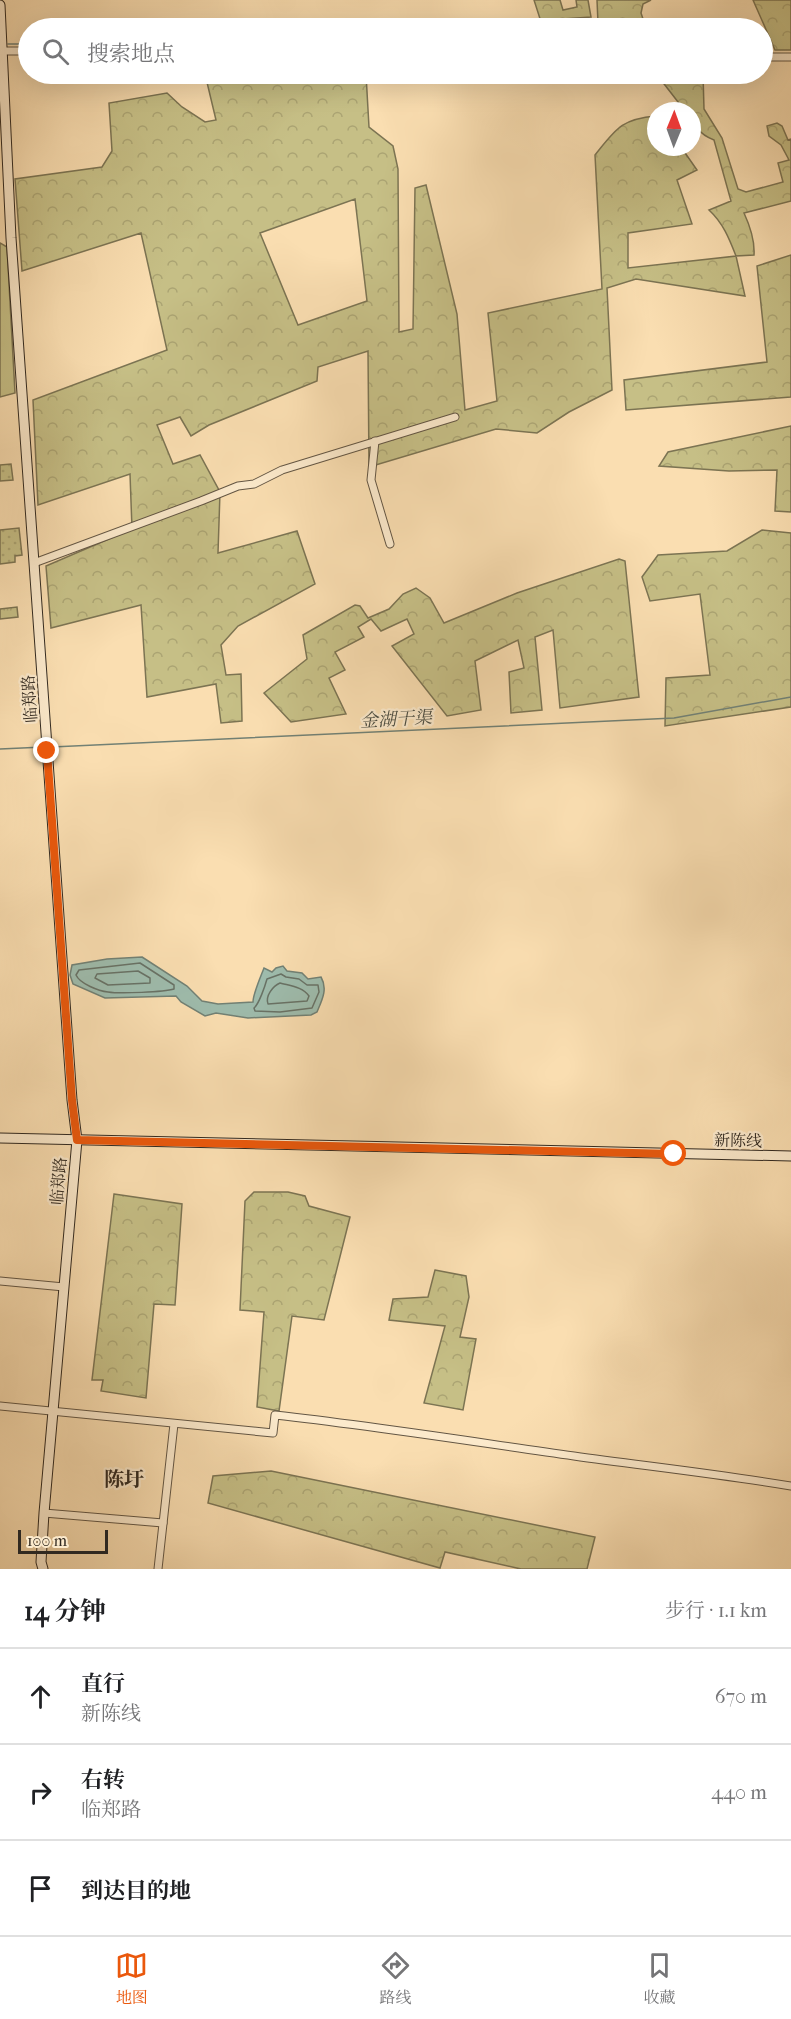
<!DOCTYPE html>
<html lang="zh">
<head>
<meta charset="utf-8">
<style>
  :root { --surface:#fff; --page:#f6f6f6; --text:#202124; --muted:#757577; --line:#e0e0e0; --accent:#ea580c }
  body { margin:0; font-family:"IM FELL French Canon","Noto Serif SC",serif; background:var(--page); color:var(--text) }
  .compass { position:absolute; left:647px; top:102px; width:54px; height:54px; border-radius:50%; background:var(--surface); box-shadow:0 6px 24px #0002; rotate:1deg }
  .scale { position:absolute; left:18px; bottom:15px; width:90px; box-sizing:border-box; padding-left:6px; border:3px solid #312920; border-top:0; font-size:16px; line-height:21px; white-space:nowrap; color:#312920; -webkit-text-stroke:4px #fceacc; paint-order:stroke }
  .stop { position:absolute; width:18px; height:18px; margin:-14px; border:4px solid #ea580c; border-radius:50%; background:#fff }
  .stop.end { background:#ea580c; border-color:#fff; box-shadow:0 2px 6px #0008 }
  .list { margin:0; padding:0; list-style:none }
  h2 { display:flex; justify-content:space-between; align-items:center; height:78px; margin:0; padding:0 24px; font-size:26px }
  h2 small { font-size:20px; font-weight:400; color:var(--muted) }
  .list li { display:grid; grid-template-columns:39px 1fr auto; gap:18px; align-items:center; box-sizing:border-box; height:96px; padding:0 24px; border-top:2px solid var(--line) }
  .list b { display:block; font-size:22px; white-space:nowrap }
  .list p { margin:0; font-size:20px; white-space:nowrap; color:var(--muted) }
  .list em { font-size:20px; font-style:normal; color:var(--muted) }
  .icon { flex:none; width:33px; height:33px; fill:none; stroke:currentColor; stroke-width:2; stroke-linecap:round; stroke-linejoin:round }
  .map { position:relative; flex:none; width:791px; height:1569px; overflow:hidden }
  .search { position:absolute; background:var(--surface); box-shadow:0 6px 24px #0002; left:18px; right:18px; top:18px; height:66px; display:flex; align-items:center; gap:15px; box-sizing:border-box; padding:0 21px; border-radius:33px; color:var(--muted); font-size:22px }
  .sheet { height:366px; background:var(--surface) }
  nav { display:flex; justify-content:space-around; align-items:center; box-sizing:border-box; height:84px; border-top:2px solid var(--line); background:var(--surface); font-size:16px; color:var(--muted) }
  nav a { display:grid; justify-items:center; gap:3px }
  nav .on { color:var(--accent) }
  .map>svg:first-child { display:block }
  .grass { fill:#c6bf86; stroke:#7c7453; stroke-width:1.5 }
  .forest { fill:url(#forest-crowns); stroke:#7c7453; stroke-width:1.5; fill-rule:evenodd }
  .park { fill:url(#park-tufts); stroke:#7c7453; stroke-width:1.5 }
  .garden { fill:url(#garden-dots); stroke:#7c7453; stroke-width:1.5 }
  .water { fill:#9ebcad; stroke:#728175; stroke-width:1.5 }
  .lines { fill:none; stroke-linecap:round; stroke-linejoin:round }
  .shore { stroke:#687266; stroke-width:1.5 }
  .stream { stroke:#728175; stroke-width:1.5 }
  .street-casing { stroke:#635644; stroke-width:9 }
  .secondary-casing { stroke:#312920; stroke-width:11 }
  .street { stroke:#fceacc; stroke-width:7 }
  .secondary { stroke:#fceacc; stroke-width:9 }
  .route { stroke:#ea580c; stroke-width:8 }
  .labels { text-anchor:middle; stroke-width:4.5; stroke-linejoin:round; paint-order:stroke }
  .street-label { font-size:16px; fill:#312920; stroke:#fceacc }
  .water-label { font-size:18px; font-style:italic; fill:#4c4e43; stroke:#fceacc }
  .quarter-label { font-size:20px; font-weight:bold; fill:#312920; stroke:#fceacc }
</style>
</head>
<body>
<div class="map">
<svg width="791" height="1569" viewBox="0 0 791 1569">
  <defs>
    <pattern id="forest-crowns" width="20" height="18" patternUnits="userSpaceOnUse" patternTransform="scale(1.5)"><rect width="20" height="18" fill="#c6bf86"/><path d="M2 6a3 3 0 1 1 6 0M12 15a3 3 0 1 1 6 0" fill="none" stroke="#aba473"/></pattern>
    <pattern id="park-tufts" width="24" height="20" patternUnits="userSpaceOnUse" patternTransform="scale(1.5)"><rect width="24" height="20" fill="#c6bf86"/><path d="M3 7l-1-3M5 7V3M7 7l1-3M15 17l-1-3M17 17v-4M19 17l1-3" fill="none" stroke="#aba473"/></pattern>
    <pattern id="garden-dots" width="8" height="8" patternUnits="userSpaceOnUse" patternTransform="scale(1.5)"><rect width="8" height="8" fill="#c6bf86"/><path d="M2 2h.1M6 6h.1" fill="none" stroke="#aba473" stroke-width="1.8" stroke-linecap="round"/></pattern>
  </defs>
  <rect width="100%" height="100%" fill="#fadeb1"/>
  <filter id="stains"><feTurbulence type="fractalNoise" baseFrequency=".00333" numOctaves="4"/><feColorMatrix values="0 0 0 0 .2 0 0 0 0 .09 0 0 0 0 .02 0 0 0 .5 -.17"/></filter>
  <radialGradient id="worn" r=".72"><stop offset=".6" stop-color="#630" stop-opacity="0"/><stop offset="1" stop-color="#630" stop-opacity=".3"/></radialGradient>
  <polygon class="grass" points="0,243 7,247 15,393 0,397"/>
  <g class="forest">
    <polygon points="534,0 560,0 563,10 577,7 576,0 588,0 591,17 563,19 562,28 543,28"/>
    <polygon points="597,0 651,0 643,4 641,13 646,28 635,28 634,25 598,23"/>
    <polygon points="753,0 791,0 791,50 775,50"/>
    <path d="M205 74H366L369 127 393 146 398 169 399 332 413 329 415 188 426 185 457 314 465 410 497 401 488 313 602 289 595 155C616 129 621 119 656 116V147H681L697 170 677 180 692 224 628 233V268L736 256C729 238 723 223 709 210L731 201 714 140C701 135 692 126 692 111H685L661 80 655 82V74H703L704 109 722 138 738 189 746 192 783 182 778 163 789 160 781 145 769 136 767 126 777 123 782 126 788 140 791 139V201L744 213C750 226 755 240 754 255L736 256 745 296 636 279 607 288 612 390 569 412 537 433 496 429 369 467 368 351 318 367 317 381 209 425 191 436 180 417 157 425 173 464 200 455 220 492 218 553 297 531 315 584 238 626 221 645 226 675 241 674 242 721 221 723 216 684 147 697 141 605 51 628 46 566 132 529 130 474 38 505 33 400 167 350 141 233 22 271 15 179 102 167 112 151 109 103 167 93 182 107 205 122 216 120ZM355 199 367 301 298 325 260 233Z"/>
    <polygon points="791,255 791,397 626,410 624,380 767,362 757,266"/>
    <polygon points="791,426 791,512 775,511 777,470 729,471 659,466 668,452"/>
    <polygon points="762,530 791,533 791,707 665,726 666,678 710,675 700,594 650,601 642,577 658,555 727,551"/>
    <polygon points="619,559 625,561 639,697 560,708 553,630 535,637 542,710 511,713 509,672 524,668 518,640 475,661 481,710 447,716 392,646 414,634 407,619 381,631 371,619 358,627 364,637 335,652 345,670 329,678 346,714 291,722 264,693 307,659 303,635 355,605 360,606 368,618 389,609 403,594 416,588 430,598 444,623 517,593"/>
    <polygon points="254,1192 288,1192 305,1196 309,1206 350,1217 324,1320 292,1316 279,1411 257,1407 264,1312 240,1310 245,1201"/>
    <polygon points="114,1194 182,1204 175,1305 154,1304 146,1398 101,1391 103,1380 92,1380"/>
    <polygon points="435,1270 466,1276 469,1297 460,1337 476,1339 463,1410 424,1403 445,1326 389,1320 393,1299 428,1297"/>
    <polygon points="271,1471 595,1537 587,1569 521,1569 445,1552 440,1568 208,1503 213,1476"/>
  </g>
  <polygon class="park" points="17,607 18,617 0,619 0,609"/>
  <g class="garden">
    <polygon points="11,464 13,480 0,481 0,465"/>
    <polygon points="19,528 22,555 15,556 15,562 0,564 0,530"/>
  </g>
  <path class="water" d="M142 957 187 986 202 1001 218 1004 253 1002C253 994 261 976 264 968L272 972 276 968 283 966 287 971 302 973 308 979 321 977C328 989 322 1000 317 1012L311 1015 248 1018 216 1013 205 1016 181 1002 176 996 105 998 73 984 70 975 72 965 107 959Z"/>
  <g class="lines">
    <g class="shore">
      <path d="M140 963 174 985V989C164 992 120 994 108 992 99 991 80 984 76 975L79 970Z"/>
      <polygon points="138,971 150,978 150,983 108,985 95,978 97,974"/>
      <path d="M281 974 286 977 299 979 307 985H318L319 992 312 1008 280 1012 255 1011 254 1008C259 1004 265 986 267 979Z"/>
      <path d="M280 983C291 986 303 987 309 996L307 1001 268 1004C265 996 273 986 280 983Z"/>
    </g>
    <g class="stream">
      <polyline points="8,44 28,44"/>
      <polyline points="52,747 674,718 791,697"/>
      <polyline points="0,749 44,747"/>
    </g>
    <g class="street-casing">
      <g id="street">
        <polyline points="0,51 28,51"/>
        <polyline points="762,57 791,57"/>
        <polyline points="375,441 371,480 390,544"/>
        <polyline points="34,563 201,501 238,486 254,484 282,470 455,417"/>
        <polyline points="0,1281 64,1287"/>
        <path d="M0 1406 273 1433 275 1415C375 1426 475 1442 574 1456 646 1466 719 1474 791 1486"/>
        <polyline points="44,1513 163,1523"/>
        <polyline points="158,1569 174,1424"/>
      </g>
    </g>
    <g class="secondary-casing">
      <g id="secondary">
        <polyline points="0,5 11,238 72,1100 77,1140 44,1513 41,1562 43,1569"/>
        <polyline points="0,1138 791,1156"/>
      </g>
    </g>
    <use href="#street" class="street"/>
    <use href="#secondary" class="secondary"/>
  </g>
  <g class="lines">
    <polyline class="route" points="47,751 72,1100 77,1140 674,1154"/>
  </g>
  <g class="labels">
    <g class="street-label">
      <text transform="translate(29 699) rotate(-94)" y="6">临郑路</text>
      <text transform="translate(738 1140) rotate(1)" y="6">新陈线</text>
      <text transform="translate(58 1181) rotate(-85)" y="6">临郑路</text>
    </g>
    <g class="water-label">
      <text transform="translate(396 719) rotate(-3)" y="6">金湖干渠</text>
    </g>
    <g class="quarter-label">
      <text x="124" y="1486">陈圩</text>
    </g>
  </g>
  <rect width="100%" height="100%" filter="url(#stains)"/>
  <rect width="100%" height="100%" fill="url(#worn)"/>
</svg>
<svg class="compass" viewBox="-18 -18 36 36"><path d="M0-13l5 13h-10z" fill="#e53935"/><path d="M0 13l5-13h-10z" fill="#757577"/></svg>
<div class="scale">100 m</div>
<div class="stop" style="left:674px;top:1154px"></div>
<div class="stop end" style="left:47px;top:751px"></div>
<div class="search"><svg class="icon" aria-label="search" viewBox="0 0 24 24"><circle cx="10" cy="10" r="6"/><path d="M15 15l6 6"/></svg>搜索地点</div>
</div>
<section class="sheet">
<h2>14 分钟<small>步行 · 1.1 km</small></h2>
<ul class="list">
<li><svg class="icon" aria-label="ahead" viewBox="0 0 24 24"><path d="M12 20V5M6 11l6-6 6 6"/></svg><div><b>直行</b><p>新陈线</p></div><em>670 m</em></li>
<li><svg class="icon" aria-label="right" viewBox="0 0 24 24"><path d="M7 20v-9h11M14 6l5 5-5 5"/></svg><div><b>右转</b><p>临郑路</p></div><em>440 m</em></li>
<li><svg class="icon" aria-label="arrive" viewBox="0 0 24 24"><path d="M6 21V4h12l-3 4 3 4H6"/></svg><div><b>到达目的地</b></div></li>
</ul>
</section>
<nav>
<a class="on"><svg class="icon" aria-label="map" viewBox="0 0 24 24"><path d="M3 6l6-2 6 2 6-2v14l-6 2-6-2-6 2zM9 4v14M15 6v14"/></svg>地图</a>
<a><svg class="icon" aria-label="directions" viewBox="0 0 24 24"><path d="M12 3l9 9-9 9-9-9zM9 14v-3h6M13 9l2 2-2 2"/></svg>路线</a>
<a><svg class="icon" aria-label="saved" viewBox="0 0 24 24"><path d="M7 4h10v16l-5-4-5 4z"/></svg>收藏</a>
</nav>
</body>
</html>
